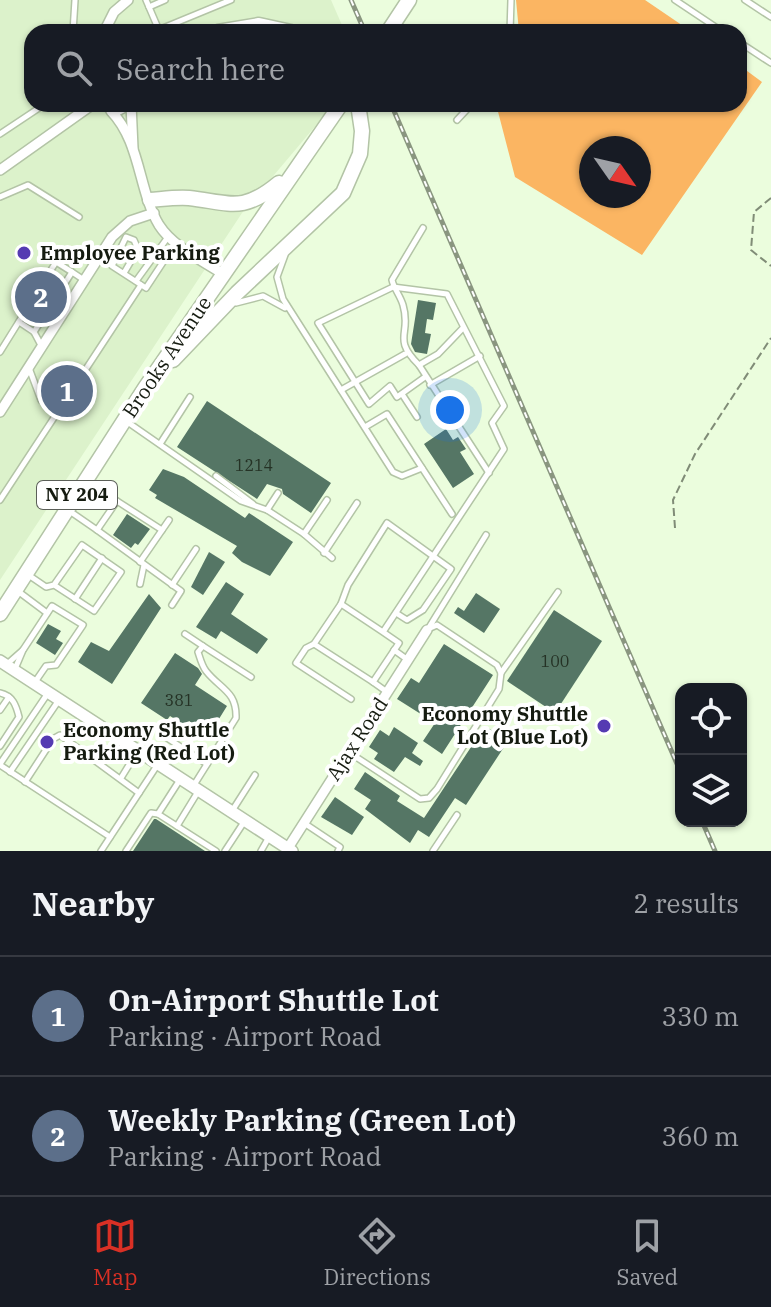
<!DOCTYPE html>
<html lang="en">
<head>
<meta charset="utf-8">
<style>
  :root { --surface:#171b24; --page:#20242c; --text:#f1f3f6; --muted:#9ea1a6; --line:#363941; --accent:#d93025 }
  body { margin:0; font-family:"IBM Plex Serif",serif; background:var(--page); color:var(--text) }
  .controls { position:absolute; right:24px; bottom:24px; display:grid; overflow:hidden; border-radius:16px; box-shadow:0 2px 6px #0004 }
  .controls button { width:72px; height:72px; display:grid; place-items:center; padding:0; border:0; border-bottom:2px solid var(--line); background:var(--surface); color:var(--text); font:40px sans-serif }
  .compass { position:absolute; left:579px; top:136px; width:72px; height:72px; border-radius:50%; background:var(--surface); box-shadow:0 2px 6px #0004; rotate:124deg }
  .you { position:absolute; left:450px; top:410px; width:28px; height:28px; margin:-20px; border:6px solid #fff; border-radius:50%; background:#1a73e8; box-shadow:0 0 0 12px #1a73e833 }
  .badge { display:grid; place-items:center; width:52px; height:52px; border-radius:50%; background:var(--accent); color:#fff; font-size:26px; font-weight:700 }
  .pin { position:absolute; translate:-50% -50%; border:4px solid #fff; box-shadow:0 2px 8px #0006 }
  .list { margin:0; padding:0; list-style:none }
  h2 { display:flex; justify-content:space-between; align-items:center; height:104px; margin:0; padding:0 32px; font-size:34px }
  h2 small { font-size:26px; font-weight:400; color:var(--muted) }
  .list li { display:grid; grid-template-columns:52px 1fr auto; gap:24px; align-items:center; box-sizing:border-box; height:120px; padding:0 32px; border-top:2px solid var(--line) }
  .list b { display:block; font-size:30px; white-space:nowrap }
  .list p { margin:0; font-size:26px; white-space:nowrap; color:var(--muted) }
  .list em { font-size:26px; font-style:normal; color:var(--muted) }
  .icon { flex:none; width:44px; height:44px; fill:none; stroke:currentColor; stroke-width:2; stroke-linecap:round; stroke-linejoin:round }
  .map { position:relative; flex:none; width:771px; height:851px; overflow:hidden }
  .search { position:absolute; background:var(--surface); box-shadow:0 2px 6px #0004; left:24px; right:24px; top:24px; height:88px; display:flex; align-items:center; gap:20px; box-sizing:border-box; padding:0 28px; border-radius:24px; color:var(--muted); font-size:30px }
  .sheet { height:344px; background:var(--surface) }
  nav { display:flex; justify-content:space-around; align-items:center; box-sizing:border-box; height:112px; border-top:2px solid var(--line); background:var(--surface); font-size:22px; color:var(--muted) }
  nav a { display:grid; justify-items:center; gap:4px }
  nav .on { color:var(--accent) }
  .map>svg:first-child { display:block }
  .built { fill:#dcf2cb }
  .forest { fill:#fbb562; fill-rule:evenodd }
  .building { fill:#557665 }
  .lines { fill:none; stroke-linecap:round; stroke-linejoin:round }
  .service-casing { stroke:#b3c4a6; stroke-width:8 }
  .minor-casing { stroke:#b3c4a6; stroke-width:12 }
  .tertiary-casing { stroke:#b3c4a6; stroke-width:14 }
  .primary-casing { stroke:#b3c4a6; stroke-width:17 }
  .path { stroke:#808c77; stroke-width:2; stroke-dasharray:8 4; stroke-linecap:butt }
  .service { stroke:#fff; stroke-width:5 }
  .minor { stroke:#fff; stroke-width:9 }
  .tertiary { stroke:#fff; stroke-width:11 }
  .primary { stroke:#fff; stroke-width:14 }
  .rail-casing { stroke:#8a9680; stroke-width:5 }
  .rail { stroke:#fff; stroke-width:2; stroke-dasharray:6; stroke-linecap:butt }
  .poi-dot { fill:#553bb2; stroke:#fff; stroke-width:3 }
  .labels { text-anchor:middle; stroke-width:8; stroke-linejoin:round; paint-order:stroke }
  .number-label { font-size:16px; fill:#253225 }
  .shield { fill:#fff; stroke:#5b5f58; stroke-width:2 }
  .shield-label { font-size:18px; font-weight:bold; fill:#151b10 }
  .poi-label { font-size:20px; font-weight:bold; fill:#151b10; stroke:#fff; text-anchor:start }
  .street-label { font-size:20px; fill:#151b10; stroke:#fff }
</style>
</head>
<body>
<div class="map">
<svg width="771" height="851" viewBox="0 0 771 851">
  <rect width="100%" height="100%" fill="#ebfddd"/>
  <polygon class="built" points="0,0 331,0 345,32 32,32 32,104 334,104 242,213 0,580"/>
  <g class="forest">
    <polygon points="516,0 645,0 692,32 519,32"/>
    <path d="M739 65 762 82 642 255 515 177 496 104H739ZM591 148H639V196H591Z"/>
  </g>
  <g class="building">
    <polygon points="418,300 436,303 433,320 427,319 425,333 431,334 427,354 415,352 411,344"/>
    <polygon points="207,401 331,483 311,513 283,494 282,489 267,484 257,499 177,447"/>
    <polygon points="446,429 453,440 458,437 466,449 460,452 474,474 453,488 424,444"/>
    <polygon points="163,469 184,477 245,518 249,513 293,542 270,576 242,562 232,553 237,546 155,498 157,495 149,490"/>
    <polygon points="127,514 150,529 138,545 135,543 131,548 113,535"/>
    <polygon points="209,552 225,562 203,595 191,587"/>
    <polygon points="226,582 244,594 231,614 268,639 257,654 221,631 216,639 196,627"/>
    <polygon points="476,593 500,609 484,633 454,613 458,607 464,611"/>
    <polygon points="149,594 161,608 112,684 78,662 91,642 109,651"/>
    <polygon points="554,610 602,641 555,713 507,681"/>
    <polygon points="48,624 61,631 56,639 63,643 55,655 36,643"/>
    <polygon points="444,644 493,675 442,754 423,741 435,723 397,699 411,678 419,683"/>
    <polygon points="175,653 198,668 202,674 195,685 227,706 209,735 189,721 186,726 170,716 167,720 141,703"/>
    <polygon points="485,726 508,741 466,805 455,798 429,837 418,830 410,843 365,809 371,800 354,789 365,772 400,796 397,801 424,818"/>
    <polygon points="394,727 418,743 412,753 423,761 420,766 405,757 394,772 374,759 378,753 369,747 380,730 389,736"/>
    <polygon points="335,797 364,817 352,835 321,817"/>
    <polygon points="154,819 156,819 205,851 133,851"/>
  </g>
  <g class="lines">
    <g class="service-casing">
      <g id="service">
        <polyline points="146,0 149,7 165,0"/>
        <polyline points="675,0 723,32"/>
        <polyline points="745,0 771,17"/>
        <polyline points="149,7 158,28 163,28 231,0"/>
        <polyline points="73,32 75,0"/>
        <polyline points="510,32 511,0"/>
        <polyline points="739,42 771,63"/>
        <polyline points="457,120 472,104"/>
        <polyline points="0,134 45,104"/>
        <polyline points="0,197 28,185 79,217"/>
        <path d="M423 228 392 280C394 289 400 295 403 305 412 335 391 337 419 365L489 473"/>
        <polyline points="285,255 277,277 283,299 393,472 402,476 422,468"/>
        <polyline points="124,273 138,249 134,240 126,237 112,266 146,288 175,244"/>
        <polyline points="136,281 168,237"/>
        <polyline points="236,303 263,296 285,308"/>
        <polyline points="19,322 34,332"/>
        <polyline points="42,347 34,332 72,272 84,280"/>
        <polyline points="0,352 56,262 72,272"/>
        <polyline points="419,365 438,354 463,328"/>
        <polyline points="29,368 41,400"/>
        <polyline points="430,385 480,356"/>
        <polyline points="341,390 405,354"/>
        <polyline points="402,394 417,417"/>
        <polyline points="126,421 241,501 267,510 304,534 332,558"/>
        <polyline points="365,427 387,414 452,514"/>
        <polyline points="160,444 190,397"/>
        <polyline points="216,476 253,504"/>
        <polyline points="0,500 141,285"/>
        <polyline points="117,501 162,530"/>
        <polyline points="68,510 97,530 117,501 87,481"/>
        <polyline points="267,510 278,493"/>
        <polyline points="97,530 181,591 172,605"/>
        <polyline points="304,534 327,500"/>
        <polyline points="324,553 357,503"/>
        <polyline points="140,562 169,520"/>
        <polyline points="27,574 46,587 54,585 94,611 121,572 82,545 54,585"/>
        <polyline points="140,584 144,565"/>
        <polyline points="172,585 196,549"/>
        <polyline points="19,592 47,613"/>
        <polyline points="75,599 102,558"/>
        <polyline points="341,604 348,585 387,523 451,569 423,610 407,620 396,613"/>
        <polyline points="428,629 486,535"/>
        <polyline points="383,632 341,604 314,644 373,682 399,643 383,632 504,449 492,423 504,406 447,294 393,287 318,323 369,404 390,386 397,397 425,377"/>
        <path d="M185 634 203 646 198 652C200 658 202 666 206 671 220 689 237 691 236 718L194 785"/>
        <polyline points="314,644 306,648 296,663 351,699"/>
        <polyline points="203,646 251,677"/>
        <polyline points="394,650 408,660"/>
        <polyline points="6,665 23,650"/>
        <polyline points="15,669 23,650 52,606 83,625 56,665 46,666 35,682"/>
        <polyline points="501,673 558,592"/>
        <polyline points="373,682 387,692"/>
        <path d="M0 693C13 696 16 705 19 717L0 746"/>
        <polyline points="0,710 9,697"/>
        <polyline points="164,736 207,764"/>
        <polyline points="350,753 420,799 429,798 437,789 499,689 501,673 497,665 437,625 428,629"/>
        <polyline points="0,764 48,693"/>
        <polyline points="0,765 110,837"/>
        <polyline points="10,772 59,700"/>
        <polyline points="121,778 137,752"/>
        <polyline points="181,778 158,814 216,851"/>
        <polyline points="25,782 53,739 60,735 139,793"/>
        <polyline points="232,811 255,775"/>
        <polyline points="304,823 340,847 338,851"/>
        <polyline points="177,826 199,790"/>
        <polyline points="101,851 158,764"/>
        <polyline points="126,851 151,813 158,814"/>
        <polyline points="225,851 244,822"/>
        <polyline points="261,851 269,837"/>
        <polyline points="433,851 457,815"/>
      </g>
    </g>
    <g class="minor-casing">
      <g id="minor">
        <polyline points="104,32 114,12 128,0"/>
        <polyline points="101,104 117,111 131,104"/>
        <polyline points="131,104 133,148"/>
        <path d="M111 111C141 142 138 190 159 225 173 247 202 260 223 274"/>
        <polyline points="0,170 93,104"/>
        <polyline points="0,412 112,237 130,221 154,213"/>
        <polyline points="288,848 427,630"/>
      </g>
    </g>
    <g class="tertiary-casing">
      <polyline id="tertiary" points="0,661 292,851"/>
    </g>
    <g class="primary-casing">
      <g id="primary">
        <polyline points="218,32 259,25 291,32"/>
        <polyline points="388,32 409,0"/>
        <path d="M150 200C163 199 176 197 189 198 231 203 243 213 279 183"/>
        <polyline points="173,360 237,293 343,193 360,154 362,131 358,104"/>
        <polyline points="0,614 145,388 341,104"/>
      </g>
    </g>
    <g class="path">
      <polyline points="771,198 754,212 751,250 771,266"/>
      <polyline points="675,528 673,500 695,454 771,338"/>
    </g>
    <use href="#service" class="service"/>
    <use href="#minor" class="minor"/>
    <use href="#tertiary" class="tertiary"/>
    <use href="#primary" class="primary"/>
    <g class="rail-casing">
      <g id="rail">
        <polyline points="351,0 365,32"/>
        <polyline points="391,104 681,773"/>
        <polyline points="702,821 715,851"/>
      </g>
    </g>
    <use href="#rail" class="rail"/>
  </g>
  <g class="poi-dot">
    <circle cx="24" cy="253" r="8"/>
    <circle cx="604" cy="726" r="8"/>
    <circle cx="47" cy="742" r="8"/>
  </g>
  <g class="labels">
    <g class="number-label">
      <text x="254" y="471">1214</text>
      <text x="555" y="667">100</text>
      <text x="179" y="706">381</text>
    </g>
    <rect class="shield" x="37" y="481" width="80" height="28" rx="6"/>
    <g class="shield-label">
      <text x="77" y="501">NY 204</text>
    </g>
    <g class="poi-label">
      <text x="40" y="260">Employee Parking</text>
      <text x="588" y="721" text-anchor="end">Economy Shuttle<tspan x="588" dy="23">Lot (Blue Lot)</tspan></text>
      <text x="63" y="737">Economy Shuttle<tspan x="63" dy="23">Parking (Red Lot)</tspan></text>
    </g>
    <g class="street-label">
      <text transform="translate(167 357) rotate(-56)" y="7">Brooks Avenue</text>
      <text transform="translate(357 739) rotate(-57)" y="7">Ajax Road</text>
    </g>
  </g>
</svg>
<div class="controls">
<button><svg class="icon" aria-label="locate" viewBox="0 0 24 24"><circle cx="12" cy="12" r="6"/><path d="M12 2v4M12 18v4M2 12h4M18 12h4"/></svg></button>
<button><svg class="icon" aria-label="layers" viewBox="0 0 24 24"><path d="M12 4l9 5-9 5-9-5zM3 14l9 5 9-5"/></svg></button>
</div>
<svg class="compass" viewBox="-18 -18 36 36"><path d="M0-13l5 13h-10z" fill="#e53935"/><path d="M0 13l5-13h-10z" fill="#9ea1a6"/></svg>
<div class="you"></div>
<div class="pin badge" style="left:67px;top:391px;background:#5c6f8a">1</div>
<div class="pin badge" style="left:41px;top:297px;background:#5c6f8a">2</div>
<div class="search"><svg class="icon" aria-label="search" viewBox="0 0 24 24"><circle cx="10" cy="10" r="6"/><path d="M15 15l6 6"/></svg>Search here</div>
</div>
<section class="sheet">
<h2>Nearby<small>2 results</small></h2>
<ul class="list">
<li><span class="badge" style="background:#5c6f8a">1</span><div><b>On-Airport Shuttle Lot</b><p>Parking · Airport Road</p></div><em>330 m</em></li>
<li><span class="badge" style="background:#5c6f8a">2</span><div><b>Weekly Parking (Green Lot)</b><p>Parking · Airport Road</p></div><em>360 m</em></li>
</ul>
</section>
<nav>
<a class="on"><svg class="icon" aria-label="map" viewBox="0 0 24 24"><path d="M3 6l6-2 6 2 6-2v14l-6 2-6-2-6 2zM9 4v14M15 6v14"/></svg>Map</a>
<a><svg class="icon" aria-label="directions" viewBox="0 0 24 24"><path d="M12 3l9 9-9 9-9-9zM9 14v-3h6M13 9l2 2-2 2"/></svg>Directions</a>
<a><svg class="icon" aria-label="saved" viewBox="0 0 24 24"><path d="M7 4h10v16l-5-4-5 4z"/></svg>Saved</a>
</nav>
</body>
</html>
